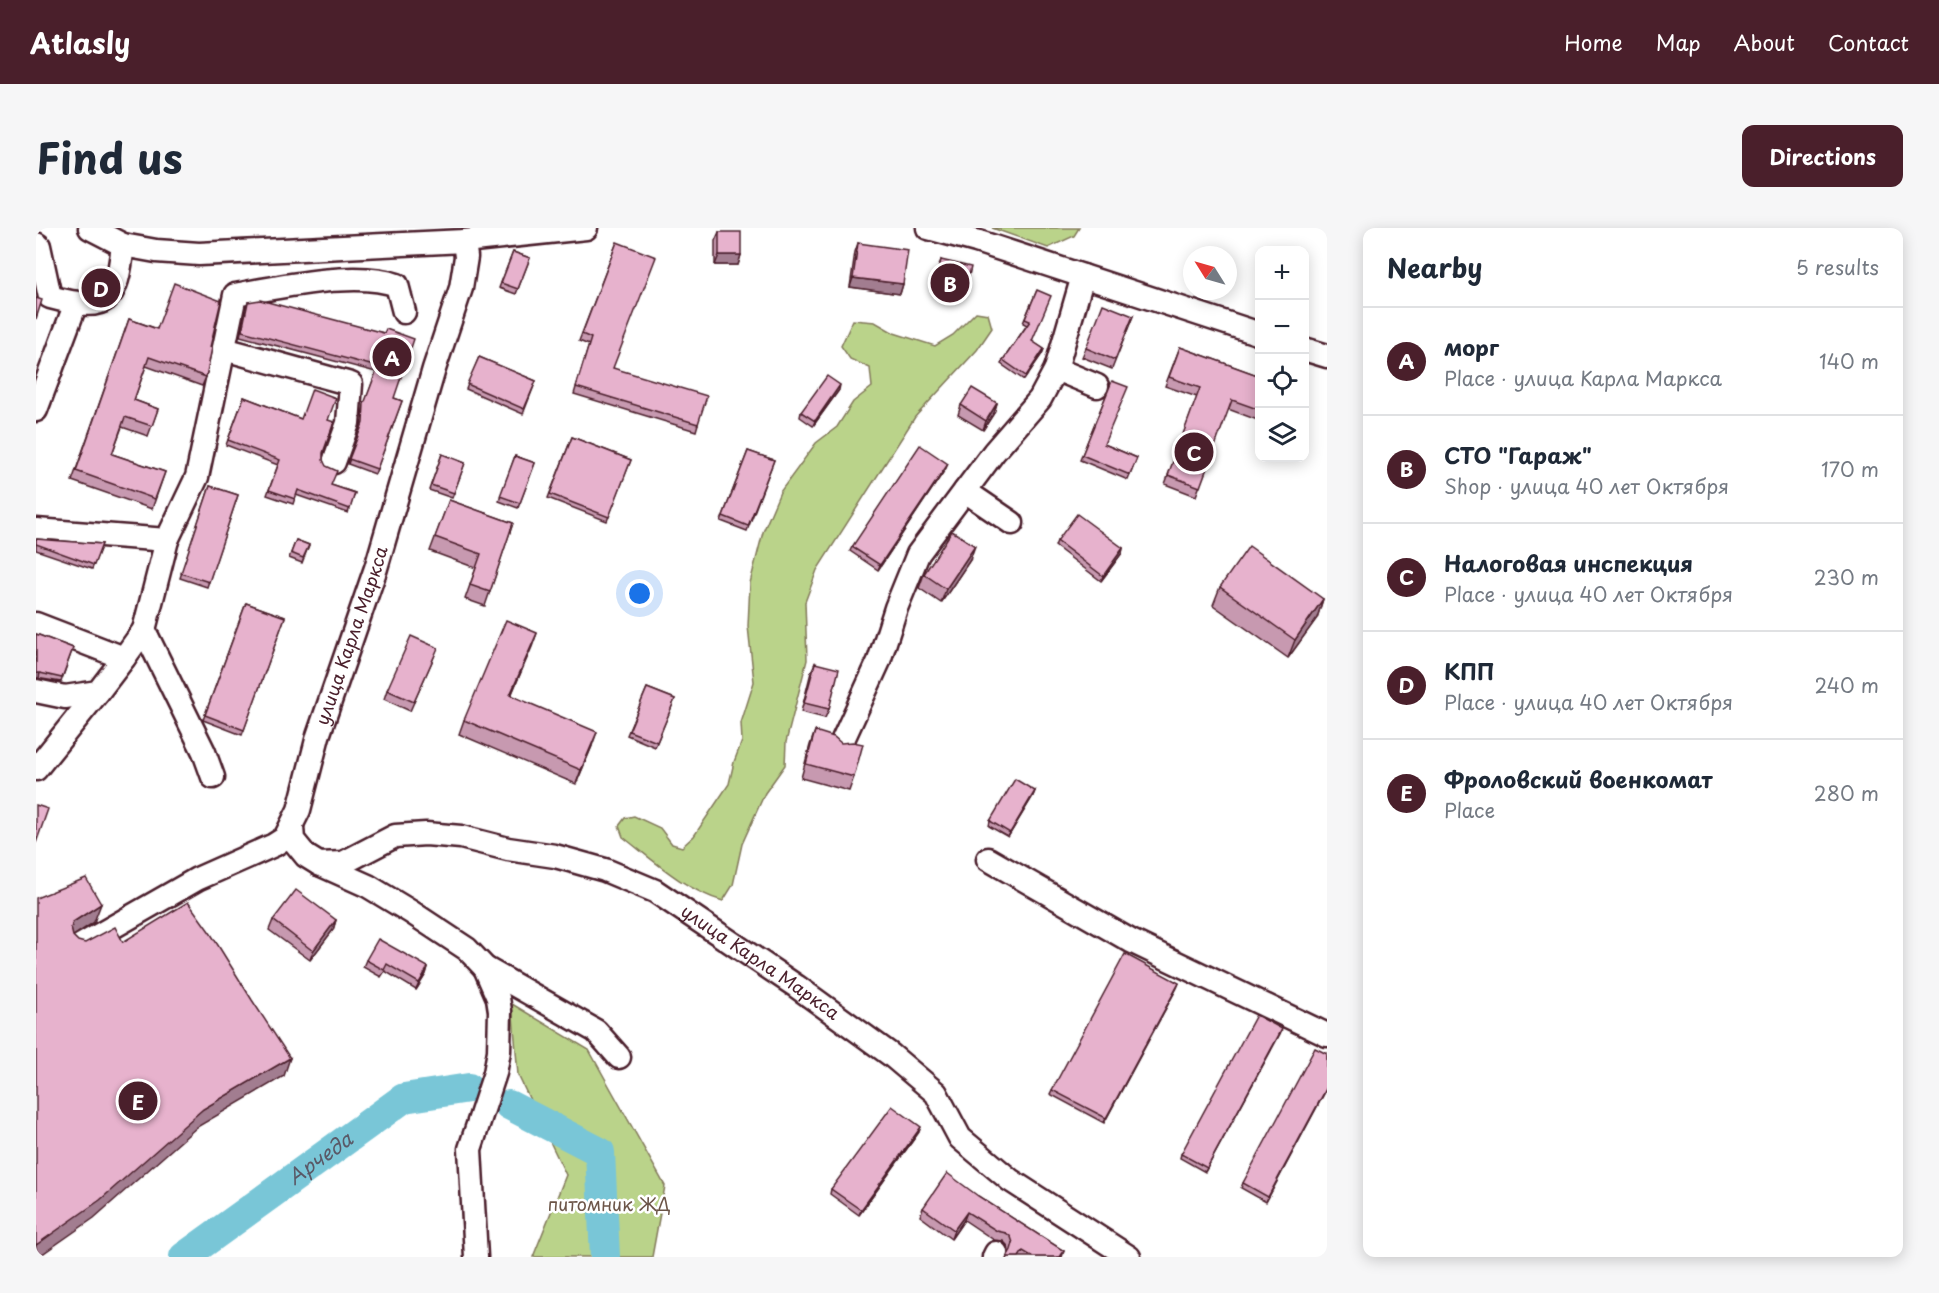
<!DOCTYPE html>
<html lang="en">
<head>
<meta charset="utf-8">
<style>
  :root { --surface:#fff; --page:#f6f6f7; --text:#1f2937; --muted:#747a83; --line:#e0e1e3; --accent:#4a1f2b }
  body { margin:0; font-family:"Playpen Sans",sans-serif; background:var(--page); color:var(--text) }
  .controls { position:absolute; right:18px; top:18px; display:grid; overflow:hidden; border-radius:12px; box-shadow:0 3px 15px #0003 }
  .controls button { width:54px; height:54px; display:grid; place-items:center; padding:0; border:0; border-bottom:2px solid var(--line); background:var(--surface); color:var(--text); font:30px sans-serif }
  .compass { position:absolute; left:1147px; top:18px; width:54px; height:54px; border-radius:50%; background:var(--surface); box-shadow:0 3px 15px #0003; rotate:307deg }
  .you { position:absolute; left:604px; top:366px; width:21px; height:21px; margin:-15px; border:4px solid #fff; border-radius:50%; background:#1a73e8; box-shadow:0 0 0 9px #1a73e833 }
  .badge { display:grid; place-items:center; width:39px; height:39px; border-radius:50%; background:var(--accent); color:#fff; font-size:20px; font-weight:700 }
  .pin { position:absolute; translate:-50% -50%; border:3px solid #fff; box-shadow:0 2px 6px #0006 }
  .list { margin:0; padding:0; list-style:none }
  h2 { display:flex; justify-content:space-between; align-items:center; height:78px; margin:0; padding:0 24px; font-size:26px }
  h2 small { font-size:20px; font-weight:400; color:var(--muted) }
  .list li { display:grid; grid-template-columns:39px 1fr auto; gap:18px; align-items:center; box-sizing:border-box; height:108px; padding:0 24px; border-top:2px solid var(--line) }
  .list b { display:block; font-size:22px; white-space:nowrap }
  .list p { margin:0; font-size:20px; white-space:nowrap; color:var(--muted) }
  .list em { font-size:20px; font-style:normal; color:var(--muted) }
  .icon { flex:none; width:33px; height:33px; fill:none; stroke:currentColor; stroke-width:2; stroke-linecap:round; stroke-linejoin:round }
  .map { position:relative; flex:none; width:1291px; height:1029px; overflow:hidden; border-radius:12px }
  header { display:flex; align-items:center; gap:36px; box-sizing:border-box; height:84px; padding:0 30px; background:var(--accent); color:#fff }
  header strong { font-size:28px }
  nav { display:flex; gap:33px; margin-inline-start:auto; font-size:21px }
  .intro { display:flex; align-items:center; justify-content:space-between; box-sizing:border-box; height:144px; padding:0 36px }
  h1 { margin:0; font-size:42px }
  .button { padding:15px 27px; border-radius:12px; background:var(--accent); color:#fff; font-size:21px; font-weight:700 }
  main { display:flex; gap:36px; padding:0 36px }
  aside { flex:1; background:var(--surface); border-radius:12px; box-shadow:0 3px 15px #0003 }
  .map>svg:first-child { display:block }
  .green { fill:#bad38a; stroke:#82795a; stroke-width:1.5 }
  .lines { fill:none; stroke-linecap:round; stroke-linejoin:round }
  .river { stroke:#79c6d7; stroke-width:30 }
  .minor-casing { stroke:#4a1f2b; stroke-width:27 }
  .minor { stroke:#fff; stroke-width:22 }
  .wall { fill:#c799b0; stroke:#4a1f2b; stroke-width:1.5 }
  .shaded-wall { fill:#a27d90; stroke:#4a1f2b; stroke-width:1.5 }
  .building { fill:#e7b2cd; stroke:#4a1f2b; stroke-width:1.5 }
  .labels { text-anchor:middle; stroke-width:5; stroke-linejoin:round; paint-order:stroke }
  .street-label { font-size:18px; fill:#4a1f2b; stroke:#fff }
  .park-label { font-size:18px; fill:#6c5548; stroke:#fff }
  .water-label { font-size:20px; font-style:italic; fill:#5a5967; stroke:#fff }
</style>
</head>
<body>
<header>
<strong>Atlasly</strong>
<nav><a>Home</a><a>Map</a><a>About</a><a>Contact</a></nav>
</header>
<div class="intro"><h1>Find us</h1><a class="button">Directions</a></div>
<main>
<div class="map">
<svg width="1291" height="1029" viewBox="0 0 1291 1029">
  <rect width="100%" height="100%" fill="#fff"/>
  <filter id="ink" filterUnits="userSpaceOnUse"><feTurbulence type="fractalNoise" baseFrequency=".0167" numOctaves="2"/><feDisplacementMap in="SourceGraphic" scale="12" xChannelSelector="R" yChannelSelector="G"/><feConvolveMatrix kernelMatrix="1 2 1 2 8 2 1 2 1" color-interpolation-filters="sRGB"/></filter>
  <g filter="url(#ink)">
    <g class="green">
      <polygon points="956,0 1043,0 1038,8 1012,20"/>
      <path d="M940 84 952 86 956 100 941 122 879 189 781 342 769 374 771 432 750 514 749 537 729 565 706 616 697 657 687 673C649 662 618 633 587 609L583 598 589 590 598 588 624 600 636 616 646 619 658 608 693 556 698 534 706 513 705 495 718 454 712 398 714 355 727 304 744 264 780 215 801 199 817 174 836 159 834 140 814 131 805 118 817 92 839 94 858 105 899 118 917 107Z"/>
      <polygon points="476,776 553,822 629,958 616,1029 497,1029 530,947 482,847"/>
    </g>
    <g class="lines">
      <g class="river">
        <polyline points="473,877 564,924 569,1029"/>
        <path id="s1" d="M148 1029 368 870 433 860"/>
      </g>
      <g class="minor-casing">
        <g id="minor">
          <polyline points="54,0 87,17 120,23 163,26 428,13 550,0"/>
          <polyline points="892,0 940,13 1224,106"/>
          <path d="M0 16 3 18 14 69C73 85 80 75 87 17"/>
          <polyline points="188,121 315,156 312,195 298,234"/>
          <polyline points="1268,121 1291,128"/>
          <polyline points="1020,141 1061,158"/>
          <polyline points="0,182 40,75"/>
          <polyline points="929,263 976,295"/>
          <path d="M0 302 131 312 161 249 199 67C242 59 321 42 361 57L368 84"/>
          <polyline points="0,396 88,430 108,402 168,524 177,549"/>
          <polyline points="108,402 131,312"/>
          <polyline points="0,463 29,469 62,464 88,430"/>
          <polyline points="805,516 843,433 860,380 882,326 958,224 1004,171 1020,141 1047,48"/>
          <polyline points="0,541 62,464"/>
          <polyline points="256,599 257,612 270,628 283,636 332,658 375,684 431,721 449,740 560,803 583,829"/>
          <polyline points="952,631 1095,713 1291,807"/>
          <path id="s2" d="M283 636 307 635 359 608 390 606 425 609 472 621 519 628 569 642 619 663 760 758 855 827 900 865 924 910 974 952 1093 1029"/>
          <path id="s3" d="M42 719 161 651 238 617 249 610 263 582 282 508 340 340 398 141 425 60 430 29 428 13"/>
          <polyline points="440,1029 434,921 459,845 463,823 464,783 462,770 449,740"/>
          <polyline points="958,1029 960,1025"/>
        </g>
      </g>
      <use href="#minor" class="minor"/>
    </g>
    <g class="wall">
      <polygon points="683,4 705,27 702,37 679,37 679,13"/>
      <polygon points="581,14 577,140 662,196 660,203 538,166 553,117 543,113"/>
      <polygon points="822,15 867,56 864,66 814,59 819,24"/>
      <polygon points="477,24 494,30 480,66 463,60"/>
      <polygon points="905,32 930,60 927,69 897,62 902,41"/>
      <polygon points="1001,62 996,113 1008,121 1006,126 988,152 965,136 967,132 991,97 987,95"/>
      <polygon points="212,74 348,105 358,170 366,173 339,246 312,236 325,199 327,181 340,144 204,108"/>
      <polygon points="1097,88 1076,141 1046,129 1050,120"/>
      <polygon points="93,91 174,119 170,149 166,158 110,138 98,172 122,181 112,208 86,199 76,226 129,244 116,281 36,253"/>
      <polygon points="1144,119 1224,148 1224,193 1192,181 1160,268 1129,256 1161,169 1129,158"/>
      <polygon points="443,129 500,153 487,186 430,161"/>
      <polygon points="1076,153 1068,216 1101,230 1092,252 1044,232"/>
      <polygon points="803,162 777,198 764,189 765,184"/>
      <polygon points="208,169 265,191 292,192 287,232 295,257 319,265 312,285 260,267 257,276 231,267 242,237 190,217"/>
      <polygon points="961,175 958,185 947,202 922,187 925,177"/>
      <polygon points="536,209 595,232 571,293 512,270"/>
      <polygon points="712,223 738,232 711,303 685,293"/>
      <polygon points="406,226 429,235 416,270 393,262"/>
      <polygon points="479,228 499,235 482,280 463,273"/>
      <polygon points="910,240 842,342 814,323 816,319"/>
      <polygon points="174,258 202,267 171,359 144,350"/>
      <polygon points="413,272 477,295 449,378 429,371 440,340 394,323"/>
      <polygon points="0,311 66,316 56,341 0,322"/>
      <polygon points="260,312 273,317 266,335 253,330"/>
      <polygon points="1021,313 1087,320 1086,325 1065,353 1019,318"/>
      <polygon points="934,332 905,375 883,360 888,346"/>
      <polygon points="1184,359 1287,371 1281,390 1252,430 1177,377"/>
      <polygon points="210,375 249,389 206,507 167,492"/>
      <polygon points="501,405 475,468 556,518 540,556 423,506 428,492"/>
      <polygon points="0,406 37,420 25,454 0,450"/>
      <polygon points="398,429 374,483 348,471 351,462"/>
      <polygon points="779,435 793,481 789,490 765,484 775,444"/>
      <polygon points="611,460 639,471 619,519 591,507"/>
      <polygon points="779,503 818,549 813,563 765,550 774,517"/>
      <polygon points="999,563 997,568 972,609 953,598 954,593"/>
      <polygon points="237,692 300,692 297,702 274,732 233,702"/>
      <polygon points="330,732 392,739 390,746 380,762 349,743 345,749 327,739"/>
      <polygon points="1143,755 1068,895 1014,866 1016,862"/>
      <polygon points="1246,801 1169,944 1144,930 1145,926"/>
      <polygon points="1291,826 1291,860 1230,974 1205,960 1207,955"/>
      <polygon points="883,904 823,987 794,966 795,961"/>
      <polygon points="942,968 1028,1023 1026,1029 971,1029 973,1024 972,1018 967,1013 958,1012 928,992 915,1011 884,988 887,980"/>
    </g>
    <g class="shaded-wall">
      <polygon points="683,27 705,27 702,37 679,37"/>
      <polygon points="817,50 867,56 864,66 814,59"/>
      <polygon points="1008,121 1006,126 988,152 990,148"/>
      <polygon points="804,157 803,162 777,198 779,193"/>
      <polygon points="961,175 958,185 947,202 950,193"/>
      <polygon points="912,236 910,240 842,342 844,337"/>
      <polygon points="939,318 934,332 905,375 910,361"/>
      <polygon points="1087,320 1086,325 1065,353 1067,348"/>
      <polygon points="1287,371 1281,390 1252,430 1259,412"/>
      <polygon points="501,405 496,419 469,481 474,467"/>
      <polygon points="0,445 4,445 3,450 0,450"/>
      <polygon points="561,504 556,518 540,556 545,542"/>
      <polygon points="999,563 997,568 972,609 974,605"/>
      <polygon points="65,676 58,694 31,712 37,694"/>
      <polygon points="300,692 297,702 274,732 277,723"/>
      <polygon points="392,739 390,746 380,762 383,755"/>
      <polygon points="1143,755 1141,760 1068,895 1070,890"/>
      <polygon points="1246,801 1244,806 1169,944 1171,940"/>
      <polygon points="254,830 248,848 161,899 58,990 2,1029 0,1029 0,1017 167,881"/>
      <polygon points="1291,859 1291,860 1230,974 1232,969"/>
      <polygon points="885,899 883,904 823,987 825,982"/>
      <polygon points="931,984 928,992 915,1011 918,1002"/>
    </g>
    <g class="building">
      <rect x="683" y="4" width="22" height="23"/>
      <polygon points="581,14 620,29 577,140 671,168 662,196 540,159 555,110 546,106"/>
      <polygon points="822,15 872,22 867,56 817,50"/>
      <polygon points="477,24 494,30 482,61 465,55"/>
      <polygon points="905,32 935,39 930,60 900,53"/>
      <polygon points="138,55 185,73 174,119 176,120 170,149 113,129 98,172 122,181 116,198 89,189 76,226 129,244 119,271 40,243 93,91 121,101"/>
      <polygon points="1001,62 1015,68 996,113 1008,121 990,148 967,132 994,93 989,91"/>
      <polygon points="0,70 6,72 0,91"/>
      <polygon points="224,72 348,105 350,101 378,111 358,170 366,173 341,241 313,231 327,195 328,176 342,139 206,103 212,74"/>
      <polygon points="1067,76 1097,88 1079,132 1050,120"/>
      <polygon points="1144,119 1224,148 1224,182 1196,172 1164,259 1132,247 1164,160 1133,149"/>
      <polygon points="443,129 500,153 488,181 431,156"/>
      <polygon points="791,148 804,157 779,193 765,184"/>
      <polygon points="1076,153 1092,159 1068,216 1101,230 1094,247 1046,227"/>
      <polygon points="936,160 961,175 950,193 925,177"/>
      <polygon points="276,161 300,170 292,192 298,194 287,225 287,232 290,238 301,243 295,257 319,265 314,281 262,262 259,271 233,262 244,232 192,212 208,169 265,191"/>
      <polygon points="536,209 595,232 573,289 514,266"/>
      <polygon points="884,217 912,236 844,337 816,319"/>
      <polygon points="712,223 738,232 712,298 687,288"/>
      <polygon points="406,226 429,235 418,265 395,257"/>
      <polygon points="479,228 499,235 484,275 464,268"/>
      <polygon points="174,258 202,267 173,354 145,345"/>
      <polygon points="413,272 477,295 454,364 434,357 445,326 399,309"/>
      <polygon points="1041,286 1087,320 1067,348 1021,313"/>
      <polygon points="916,303 939,318 910,361 888,346"/>
      <polygon points="0,311 66,316 58,337 0,316"/>
      <polygon points="260,312 273,317 267,330 255,325"/>
      <polygon points="1213,318 1287,371 1259,412 1184,359"/>
      <polygon points="210,375 249,389 208,502 169,487"/>
      <polygon points="470,392 501,405 474,467 561,504 545,542 428,492"/>
      <polygon points="0,406 37,420 26,450 4,445 0,445"/>
      <polygon points="375,408 402,420 378,474 351,462"/>
      <polygon points="779,435 803,441 793,481 768,475"/>
      <polygon points="611,460 639,471 621,514 593,503"/>
      <polygon points="779,503 798,509 805,515 817,514 827,516 818,549 770,536"/>
      <polygon points="979,551 999,563 974,605 954,593"/>
      <polygon points="0,577 12,581 0,615"/>
      <polygon points="50,650 65,676 37,694 35,700 37,708 42,713 49,715 79,699 87,714 152,674 175,706 216,772 254,830 167,881 64,972 0,1017 0,670"/>
      <polygon points="260,662 300,692 277,723 237,692"/>
      <polygon points="342,711 392,739 383,755 351,736 348,742 330,732"/>
      <polygon points="1089,726 1143,755 1070,890 1016,862"/>
      <polygon points="1220,787 1246,801 1171,940 1145,926"/>
      <polygon points="1279,820 1291,826 1291,859 1232,969 1207,955"/>
      <polygon points="856,878 885,899 825,982 795,961"/>
      <polygon points="911,945 942,968 1028,1023 1024,1029 997,1029 987,1023 983,1029 971,1029 975,1022 977,1015 975,1009 970,1005 961,1003 931,984 918,1002 887,980"/>
    </g>
  </g>
  <g class="labels">
    <g class="street-label">
      <text dy="6" stroke="none"><textPath href="#s3" startOffset="448">улица Карла Маркса</textPath></text>
      <text dy="6" stroke="none"><textPath href="#s2" startOffset="478">улица Карла Маркса</textPath></text>
    </g>
    <g class="park-label">
      <text x="573" y="983">питомник ЖД</text>
    </g>
    <g class="water-label">
      <text dy="7" stroke="none"><textPath href="#s1" startOffset="168">Арчеда</textPath></text>
    </g>
  </g>
</svg>
<div class="controls">
<button>+</button>
<button>−</button>
<button><svg class="icon" aria-label="locate" viewBox="0 0 24 24"><circle cx="12" cy="12" r="6"/><path d="M12 2v4M12 18v4M2 12h4M18 12h4"/></svg></button>
<button><svg class="icon" aria-label="layers" viewBox="0 0 24 24"><path d="M12 4l9 5-9 5-9-5zM3 14l9 5 9-5"/></svg></button>
</div>
<svg class="compass" viewBox="-18 -18 36 36"><path d="M0-13l5 13h-10z" fill="#e53935"/><path d="M0 13l5-13h-10z" fill="#747a83"/></svg>
<div class="you"></div>
<div class="pin badge" style="left:356px;top:129px">A</div>
<div class="pin badge" style="left:914px;top:55px">B</div>
<div class="pin badge" style="left:1158px;top:224px">C</div>
<div class="pin badge" style="left:65px;top:60px">D</div>
<div class="pin badge" style="left:102px;top:873px">E</div>
</div>
<aside>
<h2>Nearby<small>5 results</small></h2>
<ul class="list">
<li><span class="badge">A</span><div><b>морг</b><p>Place · улица Карла Маркса</p></div><em>140 m</em></li>
<li><span class="badge">B</span><div><b>СТО &quot;Гараж&quot;</b><p>Shop · улица 40 лет Октября</p></div><em>170 m</em></li>
<li><span class="badge">C</span><div><b>Налоговая инспекция</b><p>Place · улица 40 лет Октября</p></div><em>230 m</em></li>
<li><span class="badge">D</span><div><b>КПП</b><p>Place · улица 40 лет Октября</p></div><em>240 m</em></li>
<li><span class="badge">E</span><div><b>Фроловский военкомат</b><p>Place</p></div><em>280 m</em></li>
</ul>
</aside>
</main>
</body>
</html>
